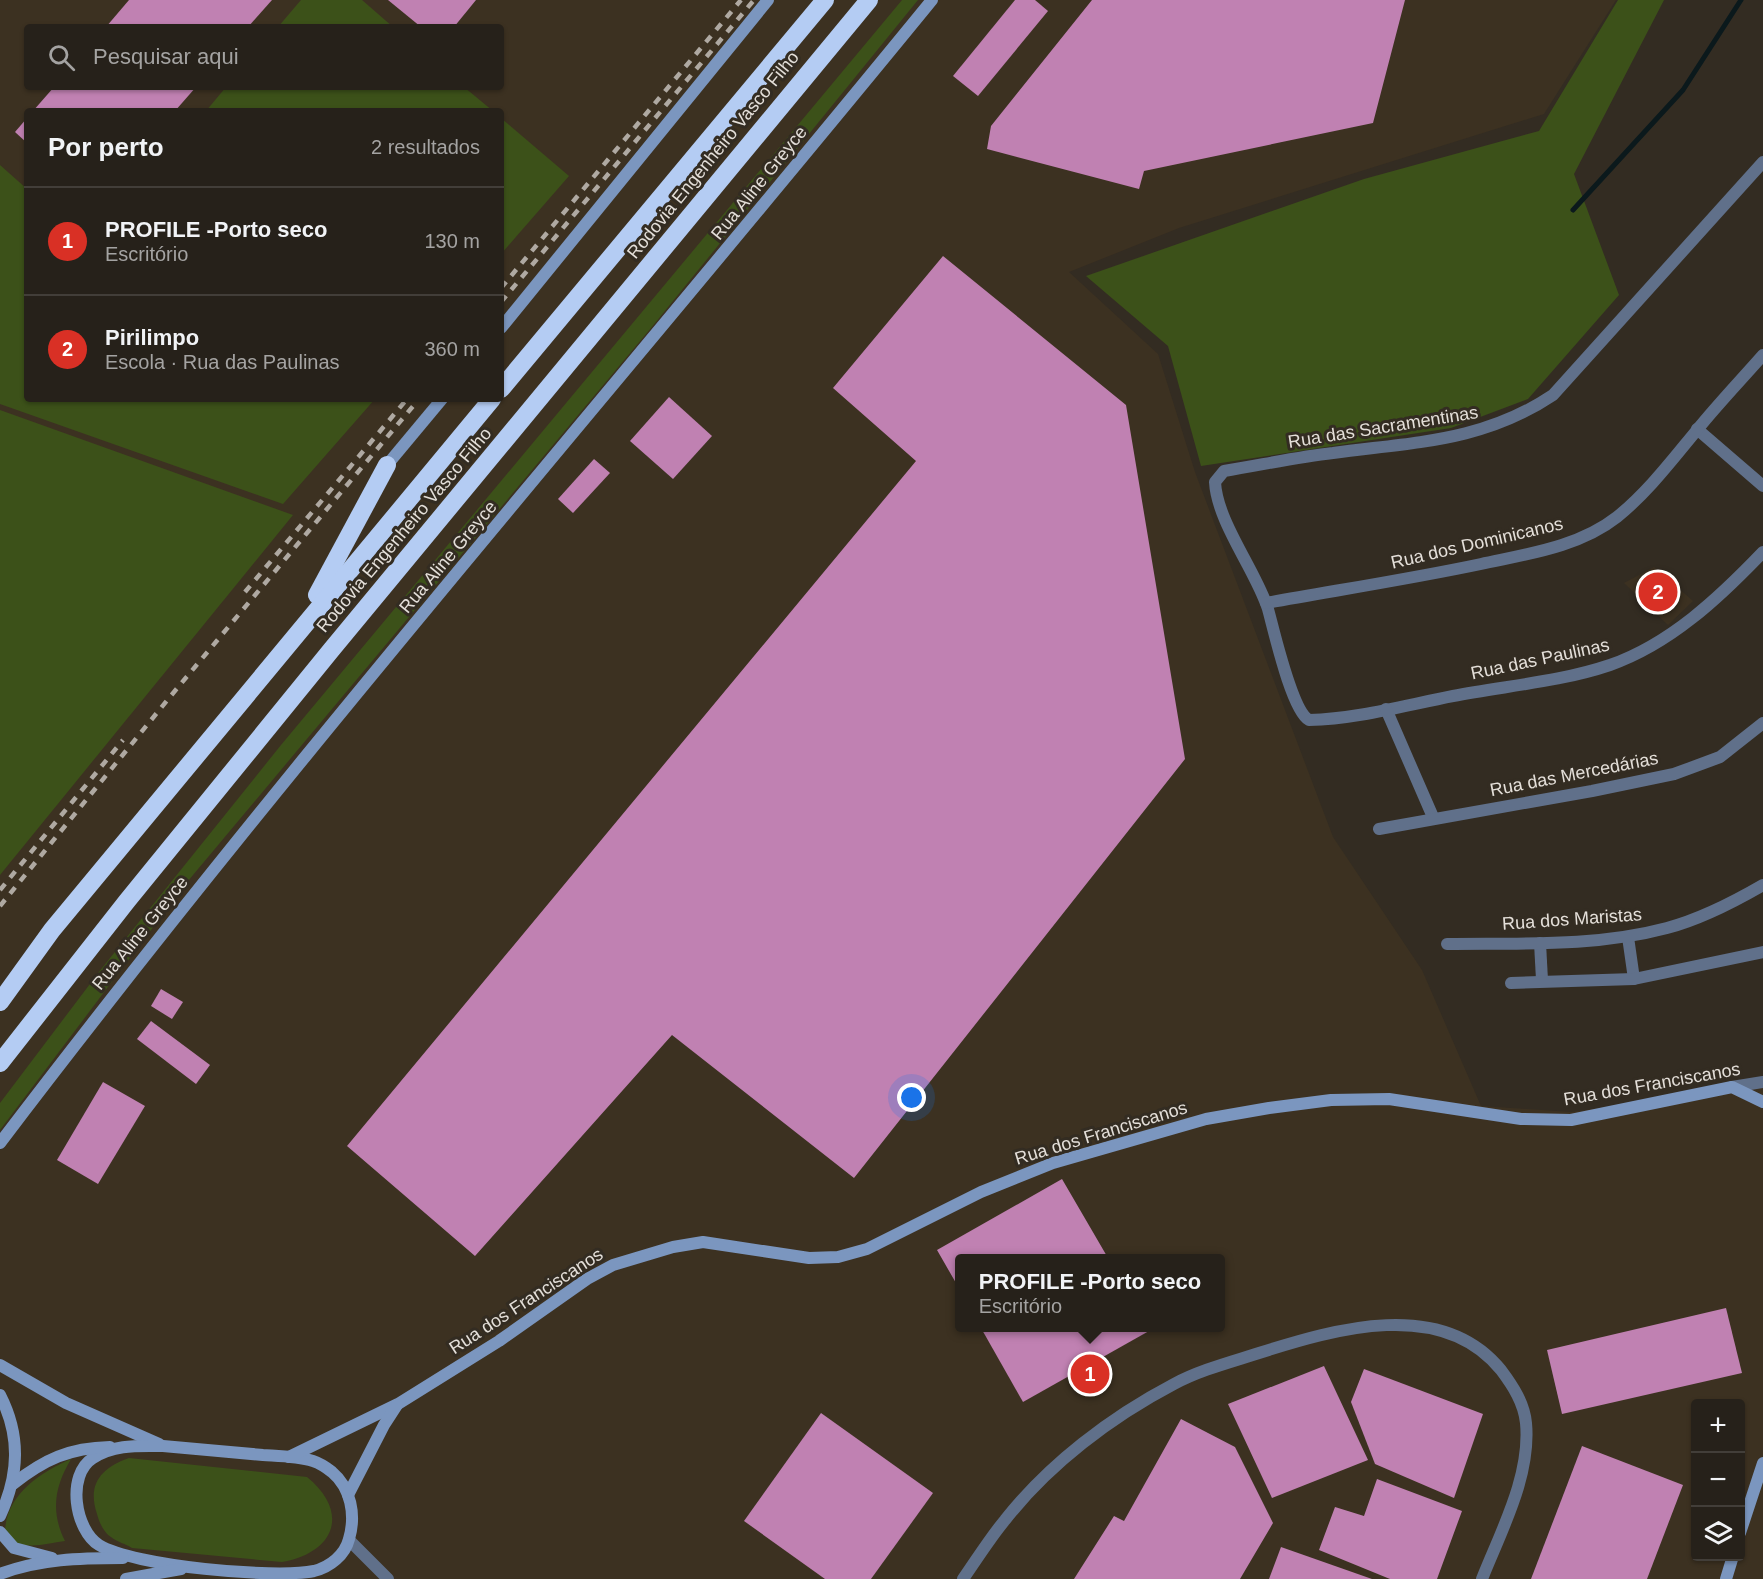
<!DOCTYPE html>
<html lang="pt">
<head>
<meta charset="utf-8">
<style>
  :root { --surface:#26211a; --page:#2e2923; --text:#f1f3f6; --muted:#a4a3a2; --line:#423e39; --accent:#d93025 }
  body { margin:0; font-family:Arial,sans-serif; background:var(--page); color:var(--text) }
  .controls { position:absolute; right:18px; bottom:18px; display:grid; overflow:hidden; border-radius:6px; box-shadow:0 2px 4px #0004 }
  .controls button { width:54px; height:54px; display:grid; place-items:center; padding:0; border:0; border-bottom:2px solid var(--line); background:var(--surface); color:var(--text); font:30px sans-serif }
  .you { position:absolute; left:912px; top:1098px; width:21px; height:21px; margin:-15px; border:4px solid #fff; border-radius:50%; background:#1a73e8; box-shadow:0 0 0 9px #1a73e833 }
  .badge { display:grid; place-items:center; width:39px; height:39px; border-radius:50%; background:var(--accent); color:#fff; font-size:20px; font-weight:700 }
  .pin { position:absolute; translate:-50% -50%; border:3px solid #fff; box-shadow:0 2px 6px #0006 }
  .popup { position:absolute; left:955px; top:1254px; width:270px; height:78px; box-sizing:border-box; display:grid; place-content:center; border-radius:6px; background:var(--surface); filter:drop-shadow(0 2px 4px #0005); font-size:20px; white-space:nowrap; color:var(--muted) }
  .popup b { font-size:22px; color:var(--text) }
  .popup::after { content:''; position:absolute; left:50%; top:100%; margin-left:-12px; border:12px solid transparent; border-top-color:var(--surface) }
  .list { margin:0; padding:0; list-style:none }
  h2 { display:flex; justify-content:space-between; align-items:center; height:78px; margin:0; padding:0 24px; font-size:26px }
  h2 small { font-size:20px; font-weight:400; color:var(--muted) }
  .list li { display:grid; grid-template-columns:39px 1fr auto; gap:18px; align-items:center; box-sizing:border-box; height:108px; padding:0 24px; border-top:2px solid var(--line) }
  .list b { display:block; font-size:22px; white-space:nowrap }
  .list p { margin:0; font-size:20px; white-space:nowrap; color:var(--muted) }
  .list em { font-size:20px; font-style:normal; color:var(--muted) }
  .icon { flex:none; width:33px; height:33px; fill:none; stroke:currentColor; stroke-width:2; stroke-linecap:round; stroke-linejoin:round }
  .map { position:relative; flex:none; width:1763px; height:1579px; overflow:hidden }
  .search { position:absolute; background:var(--surface); box-shadow:0 2px 4px #0004; left:24px; top:24px; width:480px; height:66px; display:flex; align-items:center; gap:15px; box-sizing:border-box; padding:0 21px; border-radius:6px; color:var(--muted); font-size:22px }
  .panel { position:absolute; background:var(--surface); box-shadow:0 2px 4px #0004; left:24px; top:108px; width:480px; height:294px; border-radius:6px }
  .map>svg:first-child { display:block }
  .built { fill:#3c3121; fill-rule:evenodd }
  .green { fill:#3c5119 }
  .lines { fill:none; stroke-linecap:round; stroke-linejoin:round }
  .stream { stroke:#0b191c; stroke-width:5 }
  .building { fill:#c081b2 }
  .minor { stroke:#60708a; stroke-width:12 }
  .tertiary { stroke:#60708a; stroke-width:12 }
  .secondary { stroke:#7b96bf; stroke-width:12 }
  .motorway { stroke:#b4ccf3; stroke-width:18 }
  .rail { stroke:#afa9a2; stroke-width:4.5; stroke-dasharray:8 8; stroke-linecap:butt }
  .labels { text-anchor:middle; stroke-width:6; stroke-linejoin:round; paint-order:stroke }
  .street-label { font-size:18px; fill:#e4dfd9; stroke:#332c22 }
</style>
</head>
<body>
<div class="map">
<svg width="1763" height="1579" viewBox="0 0 1763 1579">
  <rect width="100%" height="100%" fill="#332c22"/>
  <g class="built">
    <path d="M0 0H1616L1544 114 1179 228 1069 272 1158 354 1195 472 1333 837 1422 970 1481 1106 1571 1112 1763 1086V1579H0ZM27 27H501V87H27ZM27 111H501V399H27ZM960 1258H1220V1328H960ZM1696 1404H1740V1556H1696Z"/>
    <polygon points="1654,567 1693,601 1668,625 1624,583"/>
  </g>
  <g class="green">
    <polygon points="301,0 362,0 393,27 278,27"/>
    <polygon points="902,0 918,0 651,328 188,881 0,1130 0,1103 102,968 281,745"/>
    <polygon points="1618,0 1664,0 1574,174 1619,295 1528,399 1451,428 1201,466 1168,346 1086,276 1364,179 1539,131"/>
    <polygon points="226,87 464,87 493,111 206,111"/>
    <polygon points="501,118 569,176 501,254"/>
    <polygon points="0,165 27,189 27,399 375,399 283,504 0,404"/>
    <polygon points="0,410 293,515 0,875"/>
    <path d="M129 1458 307 1477C351 1513 334 1553 282 1562L132 1548C126 1544 117 1542 111 1537 104 1533 99 1522 97 1514 87 1484 101 1468 129 1458Z"/>
    <path d="M71 1459C55 1486 50 1511 65 1541 44 1544 21 1552 5 1535 4 1496 39 1473 71 1459Z"/>
  </g>
  <g class="lines">
    <polyline class="stream" points="1573,210 1683,90 1741,0"/>
  </g>
  <g class="building">
    <polygon points="129,0 272,0 248,27 106,27"/>
    <polygon points="388,0 476,0 454,27 421,27"/>
    <polygon points="1015,0 1035,0 1048,11 978,96 953,76"/>
    <polygon points="1092,0 1405,0 1373,123 1144,171 1139,189 987,149 991,126"/>
    <polygon points="54,87 196,87 175,111 33,111"/>
    <polygon points="27,118 27,143 15,132"/>
    <polygon points="943,256 1126,405 1185,759 854,1178 672,1035 475,1256 347,1146 916,461 833,388"/>
    <polygon points="669,397 712,436 673,479 630,441"/>
    <polygon points="594,459 610,473 573,513 558,499"/>
    <polygon points="161,989 183,1002 172,1019 151,1006"/>
    <polygon points="151,1021 210,1065 196,1084 137,1039"/>
    <polygon points="103,1082 145,1106 98,1184 57,1160"/>
    <polygon points="1062,1179 1108,1258 960,1258 960,1290 937,1250"/>
    <polygon points="1726,1308 1742,1373 1562,1414 1547,1350"/>
    <polygon points="981,1328 1147,1328 1149,1331 1023,1402"/>
    <polygon points="1324,1366 1368,1460 1272,1498 1228,1404"/>
    <polygon points="1364,1369 1483,1414 1454,1498 1375,1464 1351,1402"/>
    <polygon points="821,1413 933,1493 871,1579 825,1579 744,1521"/>
    <polygon points="1181,1419 1235,1447 1273,1523 1240,1579 1074,1579 1114,1516 1124,1521"/>
    <polygon points="1582,1446 1683,1485 1647,1579 1531,1579"/>
    <polygon points="1377,1479 1462,1511 1437,1579 1390,1579 1319,1550 1335,1507 1364,1516"/>
    <polygon points="1281,1547 1372,1579 1269,1579"/>
  </g>
  <g class="lines">
    <g class="minor">
      <path d="M1763 162 1553 395C1483 442 1414 442 1333 453 1297 457 1261 465 1224 471L1215 482C1217 522 1256 571 1268 609 1274 631 1292 711 1309 720 1357 719 1406 705 1453 696 1504 686 1560 682 1610 665 1670 644 1719 598 1763 552"/>
      <polyline points="1697,429 1763,486"/>
      <path d="M1266 603C1338 590 1410 579 1481 564 1527 554 1579 547 1617 517 1648 492 1672 460 1697 430 1718 404 1741 380 1763 355"/>
      <polyline points="1386,709 1433,817"/>
      <polyline points="1379,829 1592,791 1674,774 1720,757 1763,723"/>
      <polyline points="1628,937 1634,979"/>
      <polyline points="1540,943 1542,980"/>
      <path d="M1447 944C1519 943 1596 947 1667 928 1701 919 1732 903 1763 885"/>
      <polyline points="1511,983 1634,979 1763,952"/>
    </g>
    <g class="tertiary">
      <polyline points="1732,1087 1763,1082"/>
      <polyline points="349,1540 388,1579"/>
      <path d="M963 1579C977 1559 990 1538 1005 1520 1049 1464 1111 1417 1174 1384 1200 1370 1231 1362 1259 1353 1335 1329 1442 1297 1501 1370 1513 1386 1524 1403 1526 1423 1531 1476 1501 1531 1482 1579"/>
    </g>
    <g class="secondary">
      <polyline points="501,328 768,0"/>
      <polyline points="387,465 442,399"/>
      <path d="M0 1143C297 752 621 381 932 0"/>
      <polyline points="0,1365 66,1403 159,1444"/>
      <path d="M0 1395C21 1436 19 1475 0 1516"/>
      <path d="M163 1446C196 1449 230 1452 263 1455 279 1456 297 1456 313 1461 319 1463 327 1468 332 1472 351 1488 356 1515 349 1539 345 1555 330 1567 314 1571 275 1579 133 1566 99 1545 75 1530 66 1475 93 1458 114 1444 139 1446 163 1446Z"/>
      <polyline points="289,1457 398,1404 499,1341 587,1279 613,1265 673,1247 703,1242 809,1258 838,1257 867,1249 981,1192 1053,1163 1206,1119 1269,1108 1331,1100 1389,1099 1521,1119 1571,1120 1732,1087 1763,1102"/>
      <path d="M13 1484C45 1459 69 1448 110 1447"/>
      <polyline points="348,1495 384,1425 397,1405"/>
      <polyline points="0,1532 14,1548 52,1558"/>
      <polyline points="1740,1533 1763,1463"/>
      <path d="M0 1574C39 1559 81 1558 123 1558"/>
      <polyline points="126,1579 181,1569"/>
      <polyline points="1726,1579 1733,1556"/>
    </g>
    <g class="motorway">
      <polyline points="501,389 825,0"/>
      <polyline points="317,595 387,465"/>
      <polyline points="0,1002 52,930 492,399"/>
      <polyline points="0,1063 127,901 332,649 869,0"/>
    </g>
    <g class="rail">
      <polyline points="501,288 741,0"/>
      <polyline points="501,302 754,0"/>
      <polyline points="245,592 407,399"/>
      <polyline points="0,890 123,740"/>
      <polyline points="0,906 169,698 419,399"/>
    </g>
  </g>
  <g class="labels">
    <g class="street-label">
      <text transform="translate(713 155) rotate(-51)" y="6">Rodovia Engenheiro Vasco Filho</text>
      <text transform="translate(759 183) rotate(-51)" y="6">Rua Aline Greyce</text>
      <text transform="translate(1383 427) rotate(-9)" y="6">Rua das Sacramentinas</text>
      <text transform="translate(404 530) rotate(-50)" y="6">Rodovia Engenheiro Vasco Filho</text>
      <text transform="translate(1477 543) rotate(-13)" y="6">Rua dos Dominicanos</text>
      <text transform="translate(448 557) rotate(-50)" y="6">Rua Aline Greyce</text>
      <text transform="translate(1540 659) rotate(-12)" y="6">Rua das Paulinas</text>
      <text transform="translate(1574 774) rotate(-11)" y="6">Rua das Mercedárias</text>
      <text transform="translate(1572 919) rotate(-4)" y="6">Rua dos Maristas</text>
      <text transform="translate(140 933) rotate(-51)" y="6">Rua Aline Greyce</text>
      <text transform="translate(1652 1084) rotate(-10)" y="6">Rua dos Franciscanos</text>
      <text transform="translate(1101 1133) rotate(-17)" y="6">Rua dos Franciscanos</text>
      <text transform="translate(526 1301) rotate(-33)" y="6">Rua dos Franciscanos</text>
    </g>
  </g>
</svg>
<div class="controls">
<button>+</button>
<button>−</button>
<button><svg class="icon" aria-label="layers" viewBox="0 0 24 24"><path d="M12 4l9 5-9 5-9-5zM3 14l9 5 9-5"/></svg></button>
</div>
<div class="you"></div>
<div class="pin badge" style="left:1090px;top:1374px">1</div>
<div class="popup"><b>PROFILE -Porto seco</b>Escritório</div>
<div class="pin badge" style="left:1658px;top:592px">2</div>
<div class="search"><svg class="icon" aria-label="search" viewBox="0 0 24 24"><circle cx="10" cy="10" r="6"/><path d="M15 15l6 6"/></svg>Pesquisar aqui</div>
<section class="panel">
<h2>Por perto<small>2 resultados</small></h2>
<ul class="list">
<li><span class="badge">1</span><div><b>PROFILE -Porto seco</b><p>Escritório</p></div><em>130 m</em></li>
<li><span class="badge">2</span><div><b>Pirilimpo</b><p>Escola · Rua das Paulinas</p></div><em>360 m</em></li>
</ul>
</section>
</div>
</body>
</html>
